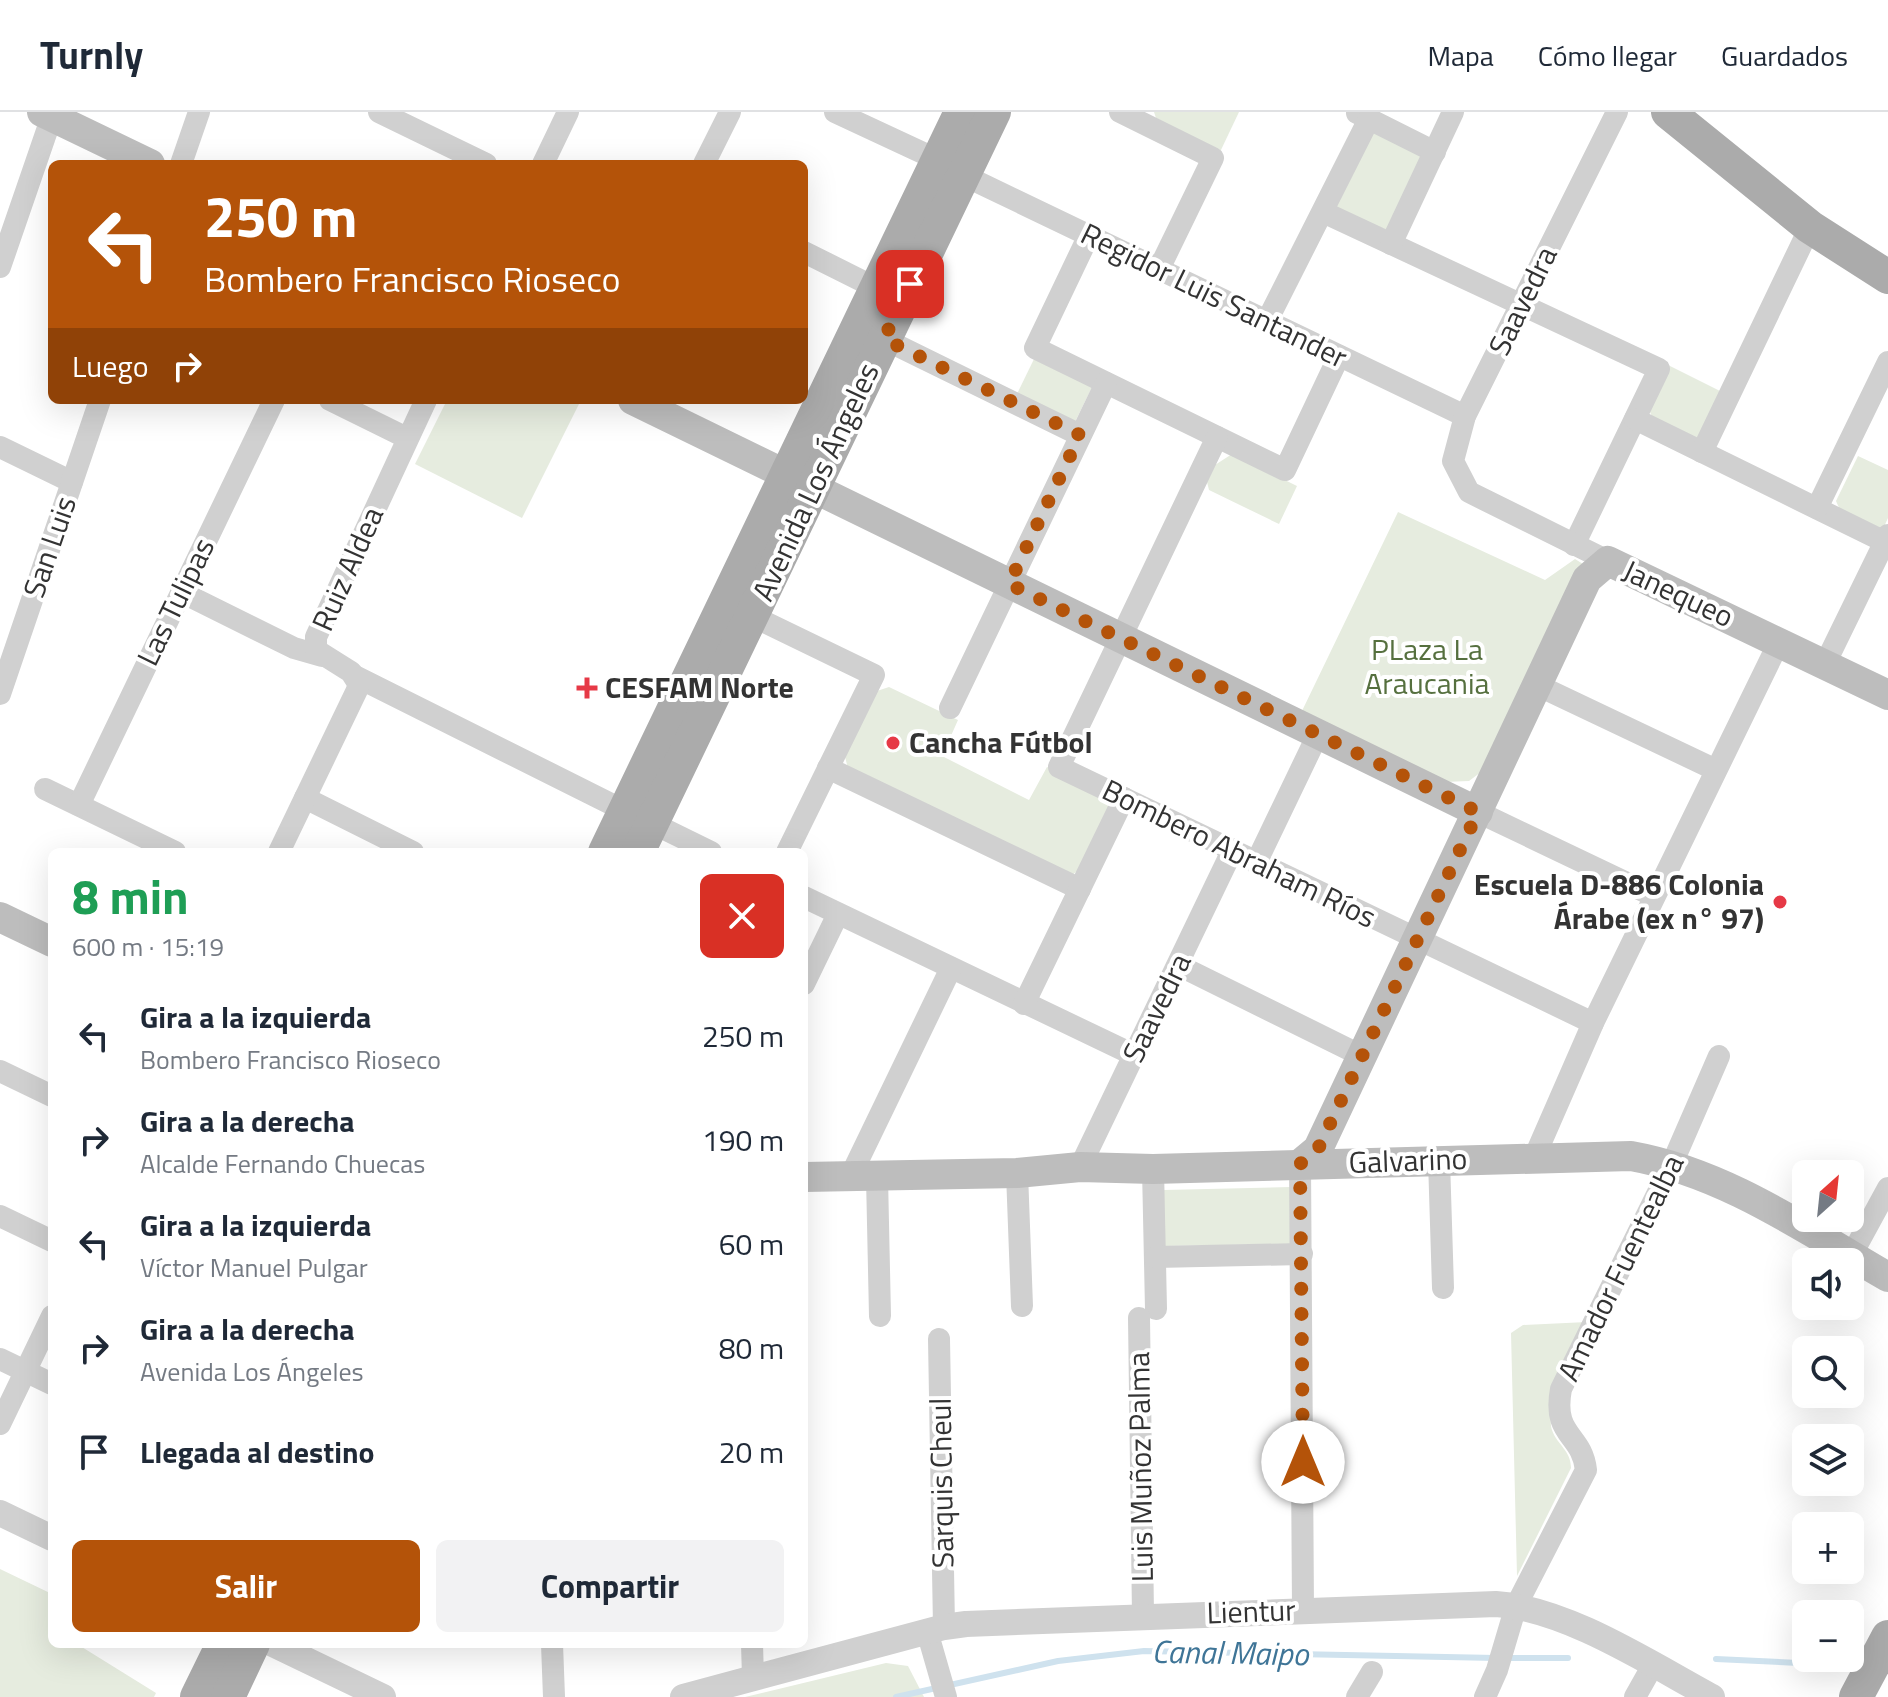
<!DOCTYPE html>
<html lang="es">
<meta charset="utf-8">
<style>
body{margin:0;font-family:"Titillium Web",sans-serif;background:#f2f2f3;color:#1f2937;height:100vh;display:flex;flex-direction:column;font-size:30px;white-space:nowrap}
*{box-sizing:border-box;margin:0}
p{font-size:26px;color:#747a83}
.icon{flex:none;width:44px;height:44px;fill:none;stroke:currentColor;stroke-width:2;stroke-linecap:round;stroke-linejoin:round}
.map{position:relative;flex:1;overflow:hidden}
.details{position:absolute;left:48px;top:736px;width:760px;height:800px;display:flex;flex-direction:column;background:#fff;border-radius:12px;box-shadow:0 8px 32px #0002}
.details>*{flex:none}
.banner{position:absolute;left:48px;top:48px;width:760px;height:244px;border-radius:12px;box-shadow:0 8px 32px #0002;background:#b45309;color:#fff;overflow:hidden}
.needle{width:52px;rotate:27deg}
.fabs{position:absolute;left:1792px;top:1048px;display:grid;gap:16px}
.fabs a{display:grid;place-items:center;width:72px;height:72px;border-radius:12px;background:#fff;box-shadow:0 8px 32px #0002;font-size:40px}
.pin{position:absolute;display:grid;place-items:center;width:68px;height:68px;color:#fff;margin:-34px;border-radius:16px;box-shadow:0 4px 12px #0006}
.me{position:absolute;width:88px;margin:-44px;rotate:0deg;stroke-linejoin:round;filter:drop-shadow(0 0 6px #0008)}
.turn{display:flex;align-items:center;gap:28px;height:168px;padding:0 24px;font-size:36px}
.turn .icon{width:104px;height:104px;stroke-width:2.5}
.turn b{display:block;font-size:56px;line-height:68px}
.then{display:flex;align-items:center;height:76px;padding:0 24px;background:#0003;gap:16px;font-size:30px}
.round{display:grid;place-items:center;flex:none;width:84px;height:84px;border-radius:12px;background:#f2f2f3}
.summary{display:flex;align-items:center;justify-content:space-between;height:136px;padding:0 24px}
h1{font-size:48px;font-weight:700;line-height:60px;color:#1e9e55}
.action{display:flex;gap:16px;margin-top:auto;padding:16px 24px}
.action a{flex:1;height:92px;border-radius:12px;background:#b45309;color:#fff;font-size:32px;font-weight:700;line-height:92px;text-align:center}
.action a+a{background:#f2f2f3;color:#1f2937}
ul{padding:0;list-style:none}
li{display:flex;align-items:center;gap:24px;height:104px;padding:0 24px}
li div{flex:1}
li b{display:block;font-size:30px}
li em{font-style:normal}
header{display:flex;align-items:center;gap:48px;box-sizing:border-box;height:112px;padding:0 40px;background:#fff;border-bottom:2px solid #e0e1e3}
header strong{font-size:38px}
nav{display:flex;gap:44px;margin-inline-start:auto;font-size:28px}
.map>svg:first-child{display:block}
</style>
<header>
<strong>Turnly</strong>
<nav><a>Mapa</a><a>Cómo llegar</a><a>Guardados</a></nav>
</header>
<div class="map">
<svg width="1888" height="1585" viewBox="0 0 1888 1585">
<rect width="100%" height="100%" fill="#fff"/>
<g fill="#e6ecdf">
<path d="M1154 0H1239L1220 40 1156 6Z"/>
<path d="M1376 18 1420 40 1423 55 1391 119 1338 102 1336 92 1369 21Z"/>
<path d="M1034 247 1092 275 1074 312 1016 284Z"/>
<path d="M1668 253 1720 279 1696 329 1653 308 1649 297Z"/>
<path d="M447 288H581L522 406 415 352Z"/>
<path d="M1232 342 1297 374 1279 412 1209 378 1207 370 1215 353Z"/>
<path d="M1858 344 1888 358V406L1882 419 1840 398 1836 389Z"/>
<path d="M1398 400 1545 468 1575 447 1583 452 1481 660 1469 669 1444 670 1301 601Z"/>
<path d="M889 575 958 608 942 644 1029 688 1047 655 1104 682 1109 696 1079 758 1068 766 849 660 845 645 877 579Z"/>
<path d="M1291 1075 1292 1132 1164 1134V1078Z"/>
<path d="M1587 1210C1578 1233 1544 1296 1552 1318 1557 1333 1571 1338 1571 1356L1517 1464 1511 1221 1523 1213Z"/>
<path d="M0 1457 52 1482V1532H77L156 1581 154 1585H0Z"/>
<path d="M886 1551 908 1554 924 1585H745Z"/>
</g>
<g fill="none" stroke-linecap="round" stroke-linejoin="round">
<g stroke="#cfe2ee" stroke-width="6">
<path d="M1507 1546H1568"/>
<path d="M1716 1547 1841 1553"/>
<path d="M896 1585 1058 1549 1144 1539 1496 1546"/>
</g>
<g stroke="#d0d0d0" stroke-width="22">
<path d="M379 0 486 52"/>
<path d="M835 0 938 48"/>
<path d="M1120 0 1213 46 1159 157"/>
<path d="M1357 1 1435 40"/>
<path d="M181 52 199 0"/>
<path d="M543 52 568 0"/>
<path d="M704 52 730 0"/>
<path d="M963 63 1465 304"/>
<path d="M1323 100 1659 257 1574 433"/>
<path d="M1089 123 1035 236 1285 358 1339 244"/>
<path d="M1391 132 1453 0"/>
<path d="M804 140 876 176"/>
<path d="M0 155 52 4"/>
<path d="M1267 209 1369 7"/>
<path d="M884 227 1080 323"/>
<path d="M330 288 407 326"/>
<path d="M1635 307 1885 430"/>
<path d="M1217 325 1059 655 1593 911"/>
<path d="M0 335 72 370"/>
<path d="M1702 340 1810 115"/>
<path d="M1817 396 1888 250"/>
<path d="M1608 449 1469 380 1453 349 1465 304 1617 0"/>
<path d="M181 480 294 536 322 544"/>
<path d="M752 504 874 563 787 740"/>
<path d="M1825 552 1888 423"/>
<path d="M355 564 625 699"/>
<path d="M1537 573 1716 658"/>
<path d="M0 582 100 288"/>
<path d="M950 596 1106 271"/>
<path d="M828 656 1080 777"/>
<path d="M45 677 175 740"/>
<path d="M305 686 413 740"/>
<path d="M79 693 274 288"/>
<path d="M1478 700 1654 784"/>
<path d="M652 711 711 740"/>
<path d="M279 740 357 578 358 571 351 560 316 538V525L426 288"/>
<path d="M1256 751 1318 622"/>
<path d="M804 785 1134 943"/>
<path d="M1178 853 1362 944"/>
<path d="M804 872 838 802"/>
<path d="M1024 892 1124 686"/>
<path d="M0 959 52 984"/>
<path d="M1534 1046 1593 911 1779 530"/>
<path d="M1439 1048 1443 1176"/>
<path d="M1300 1052 1303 1498"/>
<path d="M1080 1055 1233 737"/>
<path d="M1153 1057 1156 1197"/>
<path d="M1017 1061 1022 1194"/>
<path d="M851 1063 951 856"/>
<path d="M877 1065 880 1204"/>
<path d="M0 1104 52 1129"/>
<path d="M1851 1144 1888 1076"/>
<path d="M1155 1145 1302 1142"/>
<path d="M1139 1206 1143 1503"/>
<path d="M939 1227 944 1515"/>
<path d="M0 1247 52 1272"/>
<path d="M0 1312 52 1204"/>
<path d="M927 1519 946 1585"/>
<path d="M552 1532 554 1585"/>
<path d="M752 1532 753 1565"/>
<path d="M1357 1585 1372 1560"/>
<path d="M1485 1585 1497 1558 1516 1494 1586 1358C1582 1321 1552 1325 1561 1277L1672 1052 1719 944"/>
<path d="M1635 1585 1653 1553"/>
</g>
<g stroke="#d0d0d0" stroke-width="26">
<path d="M0 1401 52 1426"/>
<path d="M273 1532 383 1585"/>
<path d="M683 1585 944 1515 966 1512 1496 1492C1567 1497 1649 1551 1712 1585"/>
</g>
<g stroke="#bdbdbd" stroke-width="30">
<path d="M42 0 150 52"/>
<path d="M633 288 1478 700"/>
<path d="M0 805 52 830"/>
<path d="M1300 1052 1318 1037 1587 467 1608 449 1888 583"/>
<path d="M804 1065 1017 1061 1080 1055 1153 1057 1631 1044C1726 1061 1806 1118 1888 1165"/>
</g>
<g stroke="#ababab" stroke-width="34">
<path d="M1668 0 1810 115 1888 165"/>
<path d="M605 740 961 0"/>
<path d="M638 740 994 0"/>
<path d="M197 1585 223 1532"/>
<path d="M228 1585 253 1532"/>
<path d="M1856 1585 1888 1525"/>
</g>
</g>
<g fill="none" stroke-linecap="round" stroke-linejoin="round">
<path stroke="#b45309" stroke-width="14" stroke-dasharray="0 25.2" d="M910 172 884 227 1080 323 1009 472 1478 700 1318 1037 1300 1052 1303 1350"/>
</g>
<g fill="#e63946" stroke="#fff" stroke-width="3">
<path d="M583 564h8v8h8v8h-8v8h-8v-8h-8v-8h8z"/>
<circle cx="893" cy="631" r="8"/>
<circle cx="1780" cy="790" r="8"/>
</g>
<g text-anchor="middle" stroke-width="8" stroke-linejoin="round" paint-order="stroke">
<g font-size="30" fill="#333" stroke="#fff">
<text transform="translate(1214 184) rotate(26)" y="10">Regidor Luis Santander</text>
<text transform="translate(1523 189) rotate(-64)" y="10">Saavedra</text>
<text transform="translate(816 370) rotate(-65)" y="10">Avenida Los Ángeles</text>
<text transform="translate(50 435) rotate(-71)" y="10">San Luis</text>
<text transform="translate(348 457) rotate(-66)" y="10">Ruiz Aldea</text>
<text transform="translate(1678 482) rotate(25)" y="10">Janequeo</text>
<text transform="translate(176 490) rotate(-64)" y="10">Las Tulipas</text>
<text transform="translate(1239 742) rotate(26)" y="10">Bombero Abraham Ríos</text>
<text transform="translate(1157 896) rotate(-64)" y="10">Saavedra</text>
<text transform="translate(1408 1049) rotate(-2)" y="10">Galvarino</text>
<text transform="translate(1621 1156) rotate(-64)" y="10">Amador Fuentealba</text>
<text transform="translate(1141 1355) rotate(-91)" y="10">Luis Muñoz Palma</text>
<text transform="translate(942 1371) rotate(-91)" y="10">Sarquis Cheul</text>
<text transform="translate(1251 1500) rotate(-2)" y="10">Lientur</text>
</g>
<g font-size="30" fill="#56703f" stroke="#fff">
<text x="1427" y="548">PLaza La<tspan x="1427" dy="34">Araucania</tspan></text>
</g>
<g font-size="30" font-weight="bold" fill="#333" stroke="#fff" text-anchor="start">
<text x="605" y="586">CESFAM Norte</text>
<text x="909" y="641">Cancha Fútbol</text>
<text x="1764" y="783" text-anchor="end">Escuela D-886 Colonia<tspan x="1764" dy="34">Árabe (ex n° 97)</tspan></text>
</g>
<g font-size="32" font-style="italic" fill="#3f7597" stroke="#fff">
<text transform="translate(1230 1541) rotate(1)" y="11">Canal Maipo</text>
</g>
</g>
</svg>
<div class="fabs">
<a><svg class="needle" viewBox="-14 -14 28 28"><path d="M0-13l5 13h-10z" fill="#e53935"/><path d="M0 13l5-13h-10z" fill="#747a83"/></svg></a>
<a><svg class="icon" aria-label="sound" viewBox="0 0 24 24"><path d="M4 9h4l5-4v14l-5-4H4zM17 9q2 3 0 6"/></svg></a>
<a><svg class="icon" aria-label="search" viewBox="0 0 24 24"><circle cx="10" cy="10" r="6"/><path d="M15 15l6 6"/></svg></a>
<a><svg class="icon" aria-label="layers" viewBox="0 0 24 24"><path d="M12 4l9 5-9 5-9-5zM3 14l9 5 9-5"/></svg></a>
<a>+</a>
<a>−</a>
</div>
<div class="pin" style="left:910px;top:172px;background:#d93025"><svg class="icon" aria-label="arrive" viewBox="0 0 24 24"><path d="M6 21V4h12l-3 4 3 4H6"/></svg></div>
<svg class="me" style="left:1303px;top:1350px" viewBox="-20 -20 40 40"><circle r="19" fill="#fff"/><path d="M0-13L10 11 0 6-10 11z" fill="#b45309"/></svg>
<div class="banner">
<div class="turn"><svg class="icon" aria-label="left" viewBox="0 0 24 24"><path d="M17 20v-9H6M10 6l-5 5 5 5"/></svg><div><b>250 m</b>Bombero Francisco Rioseco</div></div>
<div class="then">Luego<svg class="icon" aria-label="right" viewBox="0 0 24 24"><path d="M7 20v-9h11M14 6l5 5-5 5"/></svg></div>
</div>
<section class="details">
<div class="summary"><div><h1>8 min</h1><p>600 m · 15:19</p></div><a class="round" style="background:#d93025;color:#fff"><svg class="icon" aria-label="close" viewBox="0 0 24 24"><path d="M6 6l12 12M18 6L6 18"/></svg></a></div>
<ul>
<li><svg class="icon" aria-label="left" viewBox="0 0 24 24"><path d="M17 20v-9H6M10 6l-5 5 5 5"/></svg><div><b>Gira a la izquierda</b><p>Bombero Francisco Rioseco</p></div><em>250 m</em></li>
<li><svg class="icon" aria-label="right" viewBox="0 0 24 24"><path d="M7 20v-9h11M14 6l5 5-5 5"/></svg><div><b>Gira a la derecha</b><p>Alcalde Fernando Chuecas</p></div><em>190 m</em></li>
<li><svg class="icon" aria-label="left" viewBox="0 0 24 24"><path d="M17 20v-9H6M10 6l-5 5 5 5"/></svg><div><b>Gira a la izquierda</b><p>Víctor Manuel Pulgar</p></div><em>60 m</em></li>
<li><svg class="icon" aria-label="right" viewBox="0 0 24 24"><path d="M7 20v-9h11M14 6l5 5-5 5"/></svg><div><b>Gira a la derecha</b><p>Avenida Los Ángeles</p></div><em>80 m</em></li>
<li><svg class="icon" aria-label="arrive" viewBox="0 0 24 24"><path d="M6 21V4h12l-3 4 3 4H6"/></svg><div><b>Llegada al destino</b></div><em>20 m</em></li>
</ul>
<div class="action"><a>Salir</a><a>Compartir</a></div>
</section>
</div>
